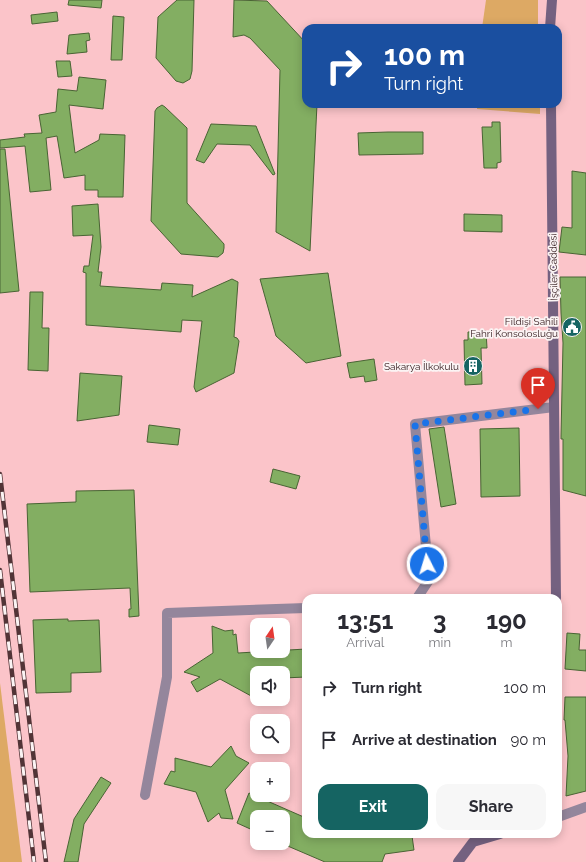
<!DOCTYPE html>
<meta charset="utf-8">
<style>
body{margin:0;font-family:Raleway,sans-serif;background:#f7f7f7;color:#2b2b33;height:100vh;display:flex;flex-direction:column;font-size:15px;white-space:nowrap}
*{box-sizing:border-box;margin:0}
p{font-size:13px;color:#7c7c81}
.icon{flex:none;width:22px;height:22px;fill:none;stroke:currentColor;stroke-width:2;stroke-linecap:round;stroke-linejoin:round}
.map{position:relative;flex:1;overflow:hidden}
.side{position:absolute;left:302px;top:594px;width:260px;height:244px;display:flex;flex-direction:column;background:#fff;border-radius:12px;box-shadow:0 2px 10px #0003}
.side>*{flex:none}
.guide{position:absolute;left:302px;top:24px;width:260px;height:84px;border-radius:12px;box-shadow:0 2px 10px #0003;background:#1a4fa0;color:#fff;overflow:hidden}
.needle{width:26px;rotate:13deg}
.tools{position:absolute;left:250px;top:618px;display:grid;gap:8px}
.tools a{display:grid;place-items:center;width:40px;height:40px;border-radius:8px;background:#fff;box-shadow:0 2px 10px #0003;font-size:20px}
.pin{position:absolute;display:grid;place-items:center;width:34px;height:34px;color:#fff;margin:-41px -17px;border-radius:50% 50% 50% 0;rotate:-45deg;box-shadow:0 0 4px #0007}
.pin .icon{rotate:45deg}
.me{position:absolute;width:44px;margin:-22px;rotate:355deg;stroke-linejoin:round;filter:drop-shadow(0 0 3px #0008)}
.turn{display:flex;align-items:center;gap:14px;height:84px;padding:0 16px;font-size:18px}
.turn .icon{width:52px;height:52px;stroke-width:2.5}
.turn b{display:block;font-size:28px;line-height:34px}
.eta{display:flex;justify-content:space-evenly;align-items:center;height:68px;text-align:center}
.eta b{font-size:24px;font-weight:700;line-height:28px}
.primary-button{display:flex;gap:8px;margin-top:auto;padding:8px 16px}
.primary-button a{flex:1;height:46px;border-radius:12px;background:#156462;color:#fff;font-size:16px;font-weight:700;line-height:46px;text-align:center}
.primary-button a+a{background:#f7f7f7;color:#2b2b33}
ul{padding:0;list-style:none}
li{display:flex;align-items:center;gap:12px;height:52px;padding:0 16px}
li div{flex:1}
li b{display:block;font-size:15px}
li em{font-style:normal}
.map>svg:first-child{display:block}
</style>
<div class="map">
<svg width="586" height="862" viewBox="0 0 586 862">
<rect width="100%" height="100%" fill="#fbc4c9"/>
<g fill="#dda964">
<path d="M486 0H538V28H482Z"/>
<path d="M477 104H540V114L477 109Z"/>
<path d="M0 683 22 862H0Z"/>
</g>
<g fill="#83ae62" stroke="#496434">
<path d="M69 0H102L101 8 68 5Z"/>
<path d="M177 0H194L192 71 190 79 183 83 176 81 156 58 158 17Z"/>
<path d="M234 0 267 1 306 43V104H317L310 251 276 232 280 70 250 38 244 35 233 37Z"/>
<path d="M57 12 58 21 32 24 31 15Z"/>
<path d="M113 16 124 17 122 60H111Z"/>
<path d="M89 33 90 40 86 41 87 52 67 54 69 35Z"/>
<path d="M56 61H70L72 76 58 77Z"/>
<path d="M79 77 106 80 103 109 69 105 75 153 99 140 100 134 125 135 123 197H98V190H85V175L64 178 57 136 46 138 51 190 30 192 25 146 0 148V140L25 137 24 134 42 133 39 115 56 112 58 89 77 91Z"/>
<path d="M162 105 165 107 187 128V203L224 244V248L223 253 218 257 181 254 151 221 155 111 157 108Z"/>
<path d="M492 122H500L501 162 497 163V168H484L482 127H492Z"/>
<path d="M211 124 256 126 275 174 273 175 250 145 217 144 204 163 196 160Z"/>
<path d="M388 132H423V154L359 155 358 133Z"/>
<path d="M0 149H5L19 291 0 293Z"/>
<path d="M572 171 586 173V255L559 252 562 227 572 228Z"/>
<path d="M98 204 101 247 98 272H102L100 286 161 290 162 283 193 285 192 297 232 279 238 282 234 337 237 338 239 341 234 373 196 392 194 387 202 321 182 320 181 332 86 325V273L83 272 84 266H89L93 235 73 236 72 206Z"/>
<path d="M464 214 502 215V232L464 231Z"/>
<path d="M328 273 341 356 306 363 276 336 260 279Z"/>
<path d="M560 277H586V496L563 490V439H561V436L563 343 561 313Z"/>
<path d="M30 292H43L42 328H49L48 371 28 370Z"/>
<path d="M486 331 487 348H481L482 384 465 385 464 340H468V332Z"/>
<path d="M374 359 377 380 365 382 364 376 350 378 347 363Z"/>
<path d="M80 373 122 376 119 415 77 421Z"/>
<path d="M149 425 180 429 178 445 147 442Z"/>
<path d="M444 427 456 504 441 507 429 429Z"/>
<path d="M519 428 520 496 481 497 480 429Z"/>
<path d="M273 469 300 476 296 489 270 482Z"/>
<path d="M134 490 139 616 129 617V609H131L130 588 30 592 27 504 76 502V491Z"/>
<path d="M68 619V621L99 620 101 672 71 673V692L36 693 33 620Z"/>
<path d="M212 626 225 631 233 630V635L236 634 238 653 306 649V677L283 678V673H257L253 697 220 679 197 692 191 682 200 677 184 672 213 653Z"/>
<path d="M567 633 580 634 579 650H586V671L565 669Z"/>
<path d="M565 697H586V791L566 796 568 756 565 720H564Z"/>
<path d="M231 746 236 756 249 763 225 790 233 819 221 818 219 813 208 822 196 792 164 784 171 771 175 772V758L211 767Z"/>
<path d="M101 777 111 783 84 824 78 862H64L74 819Z"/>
<path d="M249 793 306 818V834H404V835L412 836 414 850 385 854 382 862H325L283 844V817H257V832L237 823Z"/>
</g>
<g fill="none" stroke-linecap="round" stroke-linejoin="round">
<g stroke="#94869c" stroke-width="10">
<path d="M417 598 429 580 415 424 554 407"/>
<path d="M145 795 167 677V613L306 608"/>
<path d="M558 817 586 807"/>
</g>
<g stroke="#746180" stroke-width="10">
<path d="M550 28 552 0"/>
<path d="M551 104 556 598"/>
<path d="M458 862 473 842 500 834"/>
</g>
<defs>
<g id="rail">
<path d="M0 474 46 862"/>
<path d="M0 570 34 862"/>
</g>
</defs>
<use href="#rail" stroke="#523437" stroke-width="4.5"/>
<use href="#rail" stroke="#fbf4f4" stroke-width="3" stroke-dasharray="9" stroke-linecap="butt"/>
</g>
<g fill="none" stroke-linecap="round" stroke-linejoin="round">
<path stroke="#1a73e8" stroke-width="7" stroke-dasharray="0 12.6" d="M427 564 415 424 538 409"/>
</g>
<defs>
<symbol id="civic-disc" viewBox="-11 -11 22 22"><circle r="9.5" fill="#156462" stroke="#fbf4f4"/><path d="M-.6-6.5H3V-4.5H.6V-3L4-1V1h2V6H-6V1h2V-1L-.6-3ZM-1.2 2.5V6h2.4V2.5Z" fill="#fff"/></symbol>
<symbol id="building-disc" viewBox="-11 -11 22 22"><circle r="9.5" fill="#156462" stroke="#fbf4f4"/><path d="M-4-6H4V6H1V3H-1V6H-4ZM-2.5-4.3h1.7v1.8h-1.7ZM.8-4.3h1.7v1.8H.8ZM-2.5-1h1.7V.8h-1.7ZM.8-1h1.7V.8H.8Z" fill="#fff"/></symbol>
</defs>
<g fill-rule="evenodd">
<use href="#civic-disc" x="561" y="316" width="22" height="22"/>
<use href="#building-disc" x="462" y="355" width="22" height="22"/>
</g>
<g text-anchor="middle" stroke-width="3.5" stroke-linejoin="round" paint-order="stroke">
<g font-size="10" fill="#331a1d" stroke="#fbf4f4">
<text transform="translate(553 267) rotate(-91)" y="4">İşçiler Caddesi</text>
</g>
<g font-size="10" fill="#331a1d" stroke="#fbf4f4" text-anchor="end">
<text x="558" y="325">Fildişi Sahili<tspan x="558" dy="12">Fahri Konsolosluğu</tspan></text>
<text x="459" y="370">Sakarya İlkokulu</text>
</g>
</g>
</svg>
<div class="tools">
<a><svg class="needle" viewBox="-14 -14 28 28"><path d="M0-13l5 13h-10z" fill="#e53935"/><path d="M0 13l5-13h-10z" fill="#7c7c81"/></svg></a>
<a><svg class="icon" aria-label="sound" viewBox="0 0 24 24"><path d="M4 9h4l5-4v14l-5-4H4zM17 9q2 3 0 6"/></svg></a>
<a><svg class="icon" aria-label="search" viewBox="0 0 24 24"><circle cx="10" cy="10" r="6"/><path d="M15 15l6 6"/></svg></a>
<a>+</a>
<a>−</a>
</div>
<div class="pin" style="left:538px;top:409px;background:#d93025"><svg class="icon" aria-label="arrive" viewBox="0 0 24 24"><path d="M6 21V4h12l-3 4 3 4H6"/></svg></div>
<svg class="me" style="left:427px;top:564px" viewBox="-20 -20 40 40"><circle r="17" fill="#1a73e8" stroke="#fff" stroke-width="3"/><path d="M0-11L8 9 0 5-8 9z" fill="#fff"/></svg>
<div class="guide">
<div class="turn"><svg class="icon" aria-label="right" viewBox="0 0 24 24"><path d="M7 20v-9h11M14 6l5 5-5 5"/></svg><div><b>100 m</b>Turn right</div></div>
</div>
<section class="side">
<div class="eta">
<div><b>13:51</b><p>Arrival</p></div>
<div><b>3</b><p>min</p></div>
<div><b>190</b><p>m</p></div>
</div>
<ul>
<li><svg class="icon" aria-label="right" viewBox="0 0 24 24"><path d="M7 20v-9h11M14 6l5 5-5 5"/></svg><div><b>Turn right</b></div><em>100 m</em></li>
<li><svg class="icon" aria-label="arrive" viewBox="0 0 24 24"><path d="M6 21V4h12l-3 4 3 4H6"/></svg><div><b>Arrive at destination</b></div><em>90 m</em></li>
</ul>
<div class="primary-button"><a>Exit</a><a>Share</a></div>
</section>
</div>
